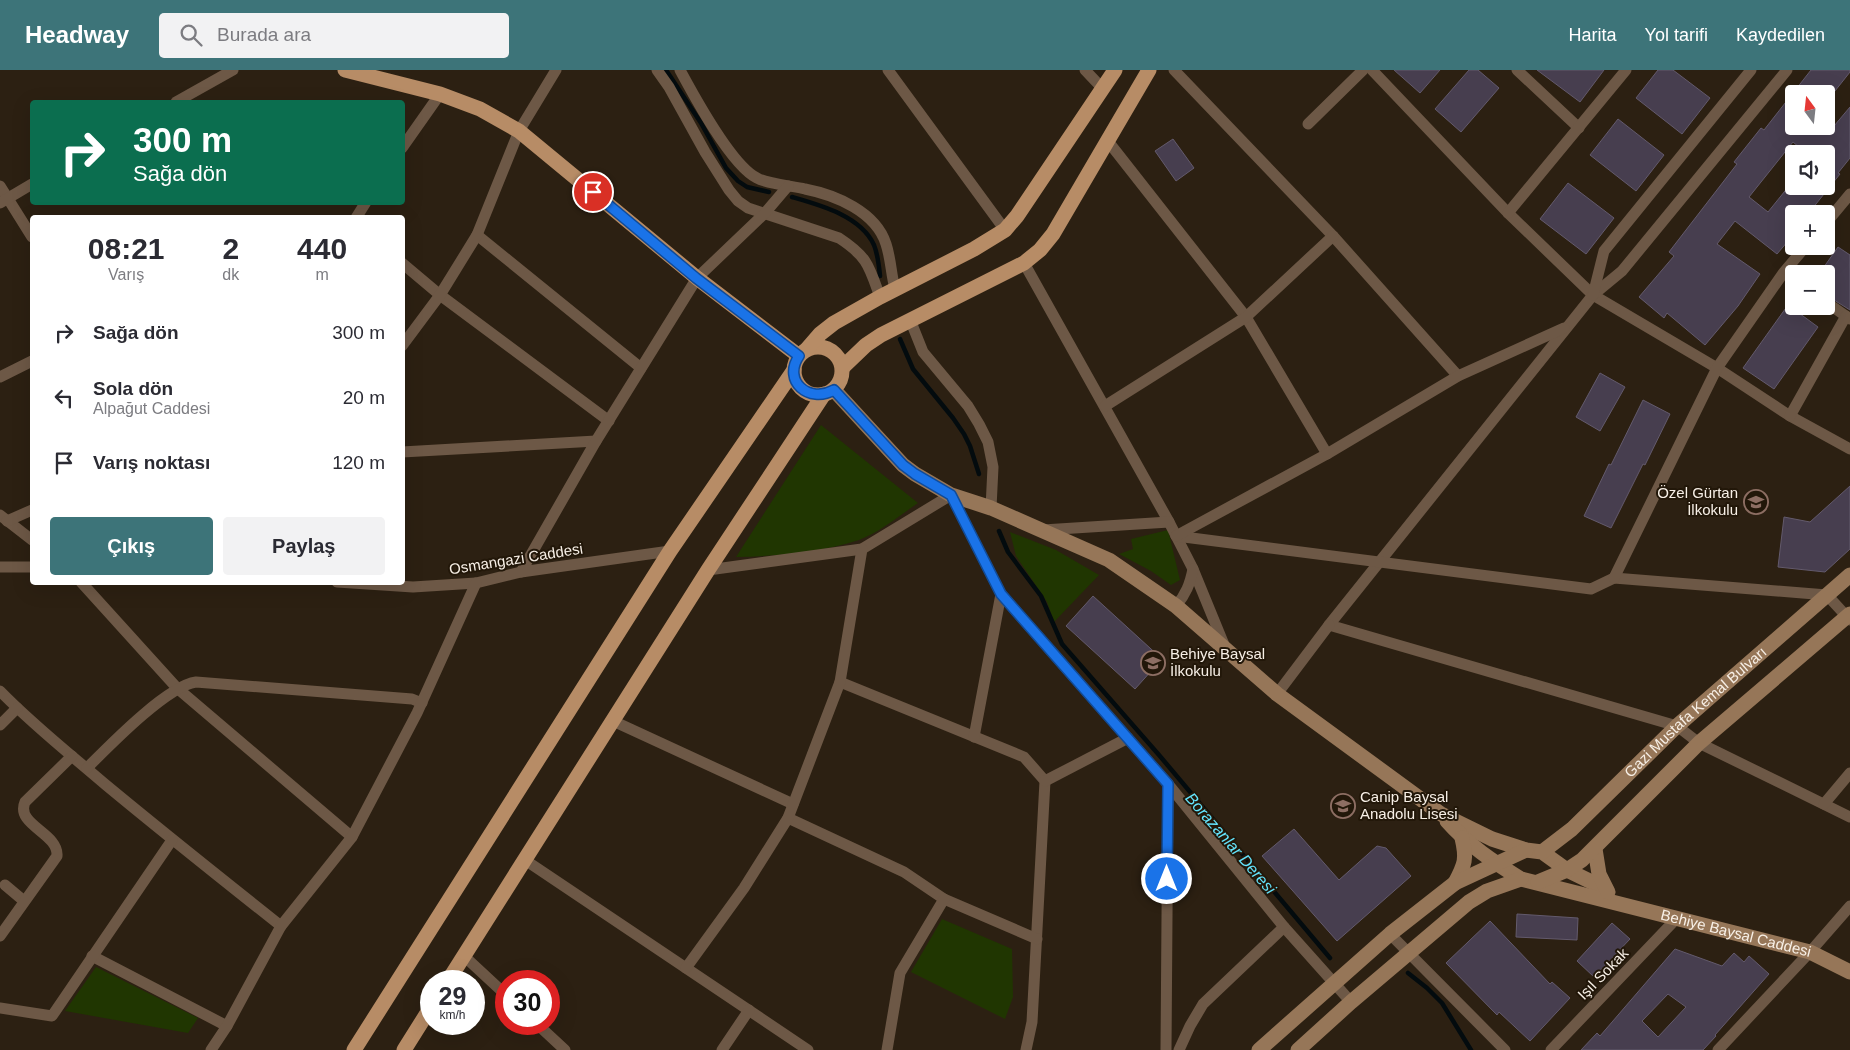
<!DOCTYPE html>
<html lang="tr">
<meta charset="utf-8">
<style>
body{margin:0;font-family:Helvetica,sans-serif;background:#f2f2f3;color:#2b2b33;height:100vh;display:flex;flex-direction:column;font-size:19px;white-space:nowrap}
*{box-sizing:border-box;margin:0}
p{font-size:16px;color:#7c7c81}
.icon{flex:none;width:28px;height:28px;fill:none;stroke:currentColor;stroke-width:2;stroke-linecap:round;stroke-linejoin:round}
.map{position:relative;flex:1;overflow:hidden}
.sheet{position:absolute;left:30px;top:145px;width:375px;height:370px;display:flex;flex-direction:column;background:#fff;border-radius:5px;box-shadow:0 5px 20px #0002}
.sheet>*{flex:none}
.guide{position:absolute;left:30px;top:30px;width:375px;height:105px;border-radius:5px;box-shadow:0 5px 20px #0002;background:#0b6e4f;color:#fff;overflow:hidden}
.needle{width:32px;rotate:345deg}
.fabs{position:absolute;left:1785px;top:15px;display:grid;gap:10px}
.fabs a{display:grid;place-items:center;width:50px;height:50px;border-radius:5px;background:#fff;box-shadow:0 5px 20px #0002;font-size:25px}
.speed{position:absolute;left:420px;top:900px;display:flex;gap:10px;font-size:25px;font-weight:700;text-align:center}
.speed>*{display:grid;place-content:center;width:65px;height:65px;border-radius:50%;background:#fff;box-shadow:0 5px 20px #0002;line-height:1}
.speed small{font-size:12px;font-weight:400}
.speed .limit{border:8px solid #d22;background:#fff;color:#111}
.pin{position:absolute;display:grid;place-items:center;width:42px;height:42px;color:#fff;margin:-21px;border:2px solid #fff;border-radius:50%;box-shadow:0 1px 5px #0007}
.me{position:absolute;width:55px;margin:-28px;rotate:0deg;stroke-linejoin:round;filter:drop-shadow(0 0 4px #0008)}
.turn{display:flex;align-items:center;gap:18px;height:105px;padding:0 20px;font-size:22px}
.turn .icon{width:65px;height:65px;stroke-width:2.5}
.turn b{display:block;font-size:35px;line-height:42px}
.eta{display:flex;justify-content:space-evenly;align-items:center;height:85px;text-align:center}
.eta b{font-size:30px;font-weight:600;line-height:35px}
.cta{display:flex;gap:10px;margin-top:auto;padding:10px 20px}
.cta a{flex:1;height:58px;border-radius:5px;background:#3d7479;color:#fff;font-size:20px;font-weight:600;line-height:58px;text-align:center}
.cta a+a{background:#f2f2f3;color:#2b2b33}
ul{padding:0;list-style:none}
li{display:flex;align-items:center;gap:15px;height:65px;padding:0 20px}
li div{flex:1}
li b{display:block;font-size:19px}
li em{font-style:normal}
header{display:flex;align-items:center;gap:30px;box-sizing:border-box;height:70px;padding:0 25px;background:#3d7479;color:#fff}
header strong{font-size:24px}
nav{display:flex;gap:28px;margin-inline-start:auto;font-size:18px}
.search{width:350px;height:45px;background:#f2f2f3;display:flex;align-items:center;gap:12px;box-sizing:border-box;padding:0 18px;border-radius:5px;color:#7c7c81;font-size:19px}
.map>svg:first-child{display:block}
</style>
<header>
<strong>Headway</strong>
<div class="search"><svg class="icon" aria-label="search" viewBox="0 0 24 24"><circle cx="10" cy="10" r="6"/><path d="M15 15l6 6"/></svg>Burada ara</div>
<nav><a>Harita</a><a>Yol tarifi</a><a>Kaydedilen</a></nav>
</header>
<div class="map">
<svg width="1850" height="980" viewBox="0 0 1850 980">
<rect width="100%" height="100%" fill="#2c2012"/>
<g fill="#203601">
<path d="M821 355 918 433C899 446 880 462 859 470 819 483 777 486 736 487Z"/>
<path d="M1168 460 1180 510 1171 515 1151 501 1119 484 1133 479 1131 469Z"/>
<path d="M1010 462 1056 480 1099 505 1054 552 1047 532 1016 486Z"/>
<path d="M942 849 1012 879 1013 927 1005 949 911 902Z"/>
<path d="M96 897 198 948 188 963 65 941Z"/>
</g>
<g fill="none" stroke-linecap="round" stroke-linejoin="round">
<g stroke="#030b0e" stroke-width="4.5">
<path d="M666 0 701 53 726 98 738 111 747 117 769 122"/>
<path d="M792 127C820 135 861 146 874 175 878 185 879 196 880 206"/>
<path d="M900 269 913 299 953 348 964 364 970 376 979 404"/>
<path d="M999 461 1008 482 1041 526 1062 574 1159 685 1330 888"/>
<path d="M1408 903 1427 918 1442 933 1471 980"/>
</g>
</g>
<g fill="#473e4f" stroke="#635a6c" fill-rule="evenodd">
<path d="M1394 0H1440L1420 23Z"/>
<path d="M1469 0H1478L1499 18 1461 62 1435 39Z"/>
<path d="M1537 0H1604L1580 32Z"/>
<path d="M1658 0H1673L1710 28 1682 64 1636 28Z"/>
<path d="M1811 0H1850V2L1831 26 1827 24H1794V56H1834L1850 37V88L1838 103 1840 104 1808 144H1794V164L1777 184 1735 151 1717 174 1760 204 1738 236 1705 275 1667 243 1664 248 1639 227 1674 186 1669 182 1737 94 1734 92 1761 58 1764 60ZM1793 72 1807 84H1826V116H1789L1768 142 1749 127Z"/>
<path d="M1618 49 1664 85 1636 121 1590 85Z"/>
<path d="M1173 69 1194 98 1176 111 1155 81Z"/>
<path d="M1568 113 1614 148 1586 184 1540 149Z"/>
<path d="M1838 177 1850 185V240L1826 225V204H1819Z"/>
<path d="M1788 235 1818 257 1774 319 1743 298Z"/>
<path d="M1600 303 1625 317 1600 361 1576 347Z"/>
<path d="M1643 330 1670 344 1645 395 1643 394 1611 458 1584 446 1609 394 1611 395Z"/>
<path d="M1850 416V479L1825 502 1778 497 1784 447 1810 452Z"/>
<path d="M1093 526 1162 589 1135 619 1066 556Z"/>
<path d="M1294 759 1339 810 1377 776 1386 778 1411 806 1337 871 1262 786Z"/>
<path d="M1517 844 1578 848 1577 870 1516 867Z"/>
<path d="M1490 851 1550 914 1552 912 1570 928 1530 971 1499 942 1497 945 1446 893Z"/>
<path d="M1612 853 1630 869 1594 907 1577 891Z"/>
<path d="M1675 879 1722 896 1734 883 1744 892 1749 886 1769 904 1715 965 1716 966 1703 980H1581L1597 963 1600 966ZM1668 924 1686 937 1658 967 1642 951Z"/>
</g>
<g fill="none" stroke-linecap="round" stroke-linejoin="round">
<g stroke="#6d5846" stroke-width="11">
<path d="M657 0 669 17 705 82 729 120 738 131 748 138 839 168C868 187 869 196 880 227"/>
<path d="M680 0C694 26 731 95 757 108 767 114 793 116 805 119 836 125 876 142 886 174 891 189 891 204 895 219"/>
<path d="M888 0 1005 160"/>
<path d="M1085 0 1103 19"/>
<path d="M1174 0 1333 166 1458 306"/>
<path d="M1372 0 1508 143 1593 225 1717 298 1790 346 1850 379"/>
<path d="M1517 0 1579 58"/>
<path d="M1787 0 1622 201 1593 225 1329 555 1677 656 1699 673 1850 747"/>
<path d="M176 32 233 0"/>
<path d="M1308 54 1363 0"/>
<path d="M1107 70 1246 247 1327 384"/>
<path d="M402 78 440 24"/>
<path d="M0 116 32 167"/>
<path d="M0 133 32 114"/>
<path d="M1508 143 1626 0"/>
<path d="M356 148 366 132"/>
<path d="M1826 153 1850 124"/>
<path d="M477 165 641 298"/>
<path d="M402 193 440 225 609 351"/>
<path d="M1024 193 1169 452 1193 499 1225 577"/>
<path d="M1593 225 1604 181 1751 0"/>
<path d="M1826 232 1850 249"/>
<path d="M911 252 923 282 968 336 979 354 988 372 993 397 991 438"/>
<path d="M402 276 440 225 477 165 519 61 556 0"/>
<path d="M0 307 32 291"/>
<path d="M1105 336 1246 247 1333 166"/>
<path d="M1790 346 1846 246"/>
<path d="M402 382 596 371"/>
<path d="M0 445 32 470"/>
<path d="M7 451 32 440"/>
<path d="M1043 460 1169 452"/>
<path d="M1176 466 1591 519 1614 508 1827 525 1850 550"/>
<path d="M1176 466 1327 384 1458 306 1564 258"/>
<path d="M0 497H32"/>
<path d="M708 500 862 479 951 425 1001 524 1168 714 1284 857 1351 932"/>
<path d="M521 502 596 371 697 208 765 143 788 116"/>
<path d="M1614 508 1717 298 1784 202 1806 176"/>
<path d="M81 512 177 618 352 767"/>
<path d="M337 512 413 517 476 513 521 502 670 481"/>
<path d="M1176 536C1186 524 1190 514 1193 499"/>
<path d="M840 612 1024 687 1045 711 1032 952 1026 980"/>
<path d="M0 621C33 655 70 684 106 715 164 763 223 810 281 856"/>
<path d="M1277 624 1329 555"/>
<path d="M613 651 793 734"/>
<path d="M0 655 17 638"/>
<path d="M974 667 1001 524"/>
<path d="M87 698C109 676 167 616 196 612L412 629 422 633"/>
<path d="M1045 711 1128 668"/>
<path d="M1824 734 1850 703"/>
<path d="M788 748 904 802 944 829 1037 869"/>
<path d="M525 790 808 980"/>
<path d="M5 815 24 831"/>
<path d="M1390 864 1505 980"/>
<path d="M0 866 57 786C59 763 15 755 25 732L72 686"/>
<path d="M92 886 227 956"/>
<path d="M464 886 506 925"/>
<path d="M686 898 744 818 788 748 840 612 862 479"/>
<path d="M0 938 52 946 172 770"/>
<path d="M537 954 565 980"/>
<path d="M211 980 227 956 281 856 352 767 417 643 476 513"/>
<path d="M722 980 749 940"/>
<path d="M887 980 900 903 944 829"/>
<path d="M1166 980 1168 714"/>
<path d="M1179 980 1190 956 1203 934 1284 857"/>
<path d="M1551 980 1677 848"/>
<path d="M1718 980 1810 882 1850 836"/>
</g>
<g stroke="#967658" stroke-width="15">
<path d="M834 320 903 395 915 404 951 425 991 438 1109 490 1176 536 1277 624 1441 744 1492 769 1526 780 1542 782 1567 800 1606 819"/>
<path id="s1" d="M1447 751C1468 775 1494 792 1521 809L1810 882 1850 902"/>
<path d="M1595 779 1599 804 1608 822"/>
<path id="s2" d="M1542 782 1572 759 1677 656 1850 505"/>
<path d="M1538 812 1567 800 1582 790 1699 673 1850 544"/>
<path d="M1455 813C1465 794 1467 789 1462 768"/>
<path d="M1259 980 1390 864 1455 813 1526 780"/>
<path d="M1298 980 1351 932 1469 832 1487 821 1521 809"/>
</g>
<g stroke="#b78c66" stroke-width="15">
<path d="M345 0 440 24 480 39 519 61 697 208 799 286"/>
<circle cx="818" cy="301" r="24"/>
<path d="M807 279 820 264 834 253 880 227 974 179 1005 160 1017 146 1115 0"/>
<path d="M843 297 866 275 881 265 1024 193 1040 180 1053 164 1149 0"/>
<path d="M448 911 708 500 824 324"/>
<path d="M354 980 670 481 794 300"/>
<path d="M404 980 431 937"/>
</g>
</g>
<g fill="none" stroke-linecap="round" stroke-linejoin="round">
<defs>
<path id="route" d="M593 122 696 208 799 286C782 311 809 334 834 320L903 395 915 404 951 425 1001 524 1168 714 1167 809"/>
</defs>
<use href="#route" stroke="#114b97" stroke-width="12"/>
<use href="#route" stroke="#1a73e8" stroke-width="9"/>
</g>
<defs>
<symbol id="school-ring" viewBox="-11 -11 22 22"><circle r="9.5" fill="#221709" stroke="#8d6e63" stroke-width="1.5"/><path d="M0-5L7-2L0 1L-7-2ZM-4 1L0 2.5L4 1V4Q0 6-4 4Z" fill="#8d6e63"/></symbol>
</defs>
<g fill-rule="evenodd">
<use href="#school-ring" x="1742" y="418" width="28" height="28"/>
<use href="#school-ring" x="1139" y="579" width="28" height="28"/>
<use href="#school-ring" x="1329" y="722" width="28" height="28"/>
</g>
<g text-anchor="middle" stroke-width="4" stroke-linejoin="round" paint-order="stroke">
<g font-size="15" fill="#f7efe6" stroke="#221709" text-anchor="start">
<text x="1738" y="428" text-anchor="end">Özel Gürtan<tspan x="1738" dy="17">İlkokulu</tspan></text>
<text x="1170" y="589">Behiye Baysal<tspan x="1170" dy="17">İlkokulu</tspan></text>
<text x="1360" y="732">Canip Baysal<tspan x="1360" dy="17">Anadolu Lisesi</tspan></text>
</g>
<g font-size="15" fill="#f7efe6" stroke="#221709">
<text transform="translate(516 489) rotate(-9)" y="5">Osmangazi Caddesi</text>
<text dy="5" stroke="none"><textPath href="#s2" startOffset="208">Gazi Mustafa Kemal Bulvarı</textPath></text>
<text dy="5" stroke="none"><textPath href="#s1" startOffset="316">Behiye Baysal Caddesi</textPath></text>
<text transform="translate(1603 904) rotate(-46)" y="5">Işıl Sokak</text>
</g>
<g font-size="16" font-style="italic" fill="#64e4fd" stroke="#221709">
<text transform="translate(1231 773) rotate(49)" y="6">Borazanlar Deresi</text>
</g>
</g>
</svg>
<div class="fabs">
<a><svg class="needle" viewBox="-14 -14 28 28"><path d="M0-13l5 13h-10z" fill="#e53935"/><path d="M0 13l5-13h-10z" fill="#7c7c81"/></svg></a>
<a><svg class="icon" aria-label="sound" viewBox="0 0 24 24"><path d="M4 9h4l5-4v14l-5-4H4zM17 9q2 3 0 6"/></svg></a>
<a>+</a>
<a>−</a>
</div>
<div class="speed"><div>29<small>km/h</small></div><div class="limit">30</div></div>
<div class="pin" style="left:593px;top:122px;background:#d93025"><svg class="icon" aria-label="arrive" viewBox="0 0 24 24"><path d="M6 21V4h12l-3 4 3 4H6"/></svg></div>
<svg class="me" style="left:1167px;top:809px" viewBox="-20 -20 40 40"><circle r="17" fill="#1a73e8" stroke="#fff" stroke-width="3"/><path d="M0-11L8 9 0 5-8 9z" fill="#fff"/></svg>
<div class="guide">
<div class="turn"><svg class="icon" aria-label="right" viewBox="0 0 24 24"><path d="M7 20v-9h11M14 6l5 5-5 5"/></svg><div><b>300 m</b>Sağa dön</div></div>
</div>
<section class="sheet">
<div class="eta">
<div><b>08:21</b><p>Varış</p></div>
<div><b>2</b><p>dk</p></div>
<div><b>440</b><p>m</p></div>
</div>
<ul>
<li><svg class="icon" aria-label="right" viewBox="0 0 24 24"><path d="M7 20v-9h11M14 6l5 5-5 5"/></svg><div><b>Sağa dön</b></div><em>300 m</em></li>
<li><svg class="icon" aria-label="left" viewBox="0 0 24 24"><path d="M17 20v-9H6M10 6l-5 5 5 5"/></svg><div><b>Sola dön</b><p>Alpağut Caddesi</p></div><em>20 m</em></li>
<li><svg class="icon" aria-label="arrive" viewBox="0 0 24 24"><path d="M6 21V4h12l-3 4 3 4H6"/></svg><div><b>Varış noktası</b></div><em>120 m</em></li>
</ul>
<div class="cta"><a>Çıkış</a><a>Paylaş</a></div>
</section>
</div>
